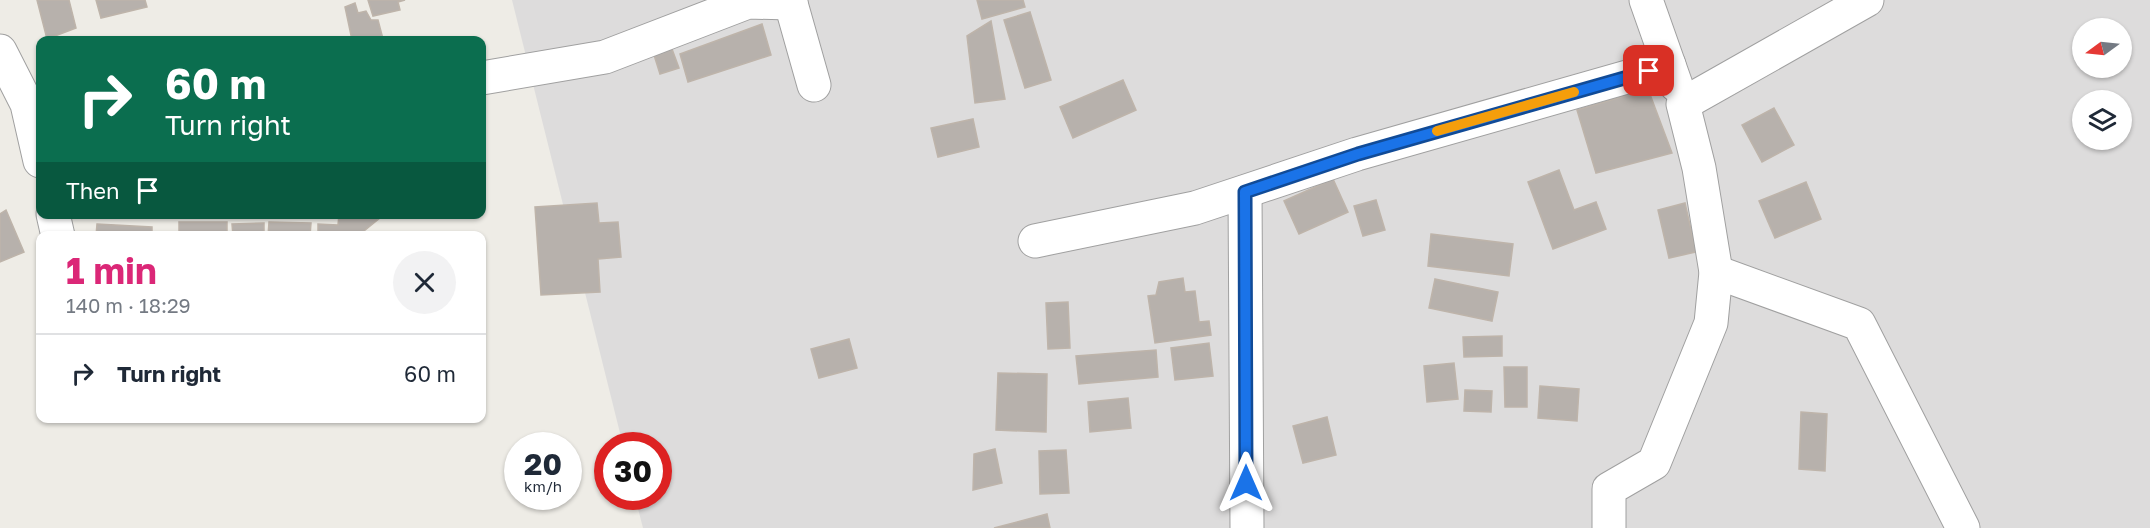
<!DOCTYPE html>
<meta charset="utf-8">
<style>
body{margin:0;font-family:"Golos Text",sans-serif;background:#f2f2f3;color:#1f2937;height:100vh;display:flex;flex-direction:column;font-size:22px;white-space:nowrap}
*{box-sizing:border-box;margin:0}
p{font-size:20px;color:#747a83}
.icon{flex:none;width:33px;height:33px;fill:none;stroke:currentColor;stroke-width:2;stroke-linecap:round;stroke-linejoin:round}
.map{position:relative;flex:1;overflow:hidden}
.sheet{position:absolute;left:36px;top:231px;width:450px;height:192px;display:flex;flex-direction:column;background:#fff;border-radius:12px;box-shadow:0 2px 4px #0004}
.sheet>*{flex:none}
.guide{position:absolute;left:36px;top:36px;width:450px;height:183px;border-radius:12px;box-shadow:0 2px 4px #0004;background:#0b6e4f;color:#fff;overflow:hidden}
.needle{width:39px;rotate:255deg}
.tools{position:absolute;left:2072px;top:18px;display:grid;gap:12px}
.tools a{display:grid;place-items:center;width:60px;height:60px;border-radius:50%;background:#fff;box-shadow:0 2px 4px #0004;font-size:30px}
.speed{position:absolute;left:504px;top:432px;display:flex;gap:12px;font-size:30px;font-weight:700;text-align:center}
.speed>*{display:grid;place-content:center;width:78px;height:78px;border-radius:50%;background:#fff;box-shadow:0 2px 4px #0004;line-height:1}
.speed small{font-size:15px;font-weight:400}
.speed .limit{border:9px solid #d22;background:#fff;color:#111}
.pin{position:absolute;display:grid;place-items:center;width:51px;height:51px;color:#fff;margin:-26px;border-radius:12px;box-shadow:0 3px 9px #0006}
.me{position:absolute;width:66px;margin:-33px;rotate:0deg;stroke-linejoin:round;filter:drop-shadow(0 0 4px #0008)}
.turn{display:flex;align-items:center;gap:21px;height:126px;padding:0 30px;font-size:27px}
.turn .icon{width:78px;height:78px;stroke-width:2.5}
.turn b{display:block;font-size:42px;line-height:51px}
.then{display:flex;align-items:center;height:57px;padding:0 30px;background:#0003;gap:12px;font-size:22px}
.round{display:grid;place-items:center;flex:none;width:63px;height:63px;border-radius:32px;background:#f2f2f3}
.head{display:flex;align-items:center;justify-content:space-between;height:102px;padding:0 30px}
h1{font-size:36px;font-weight:700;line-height:45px;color:#db2777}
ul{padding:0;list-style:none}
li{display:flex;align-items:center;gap:18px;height:78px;padding:0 30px;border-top:2px solid #e0e1e3}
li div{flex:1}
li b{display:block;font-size:22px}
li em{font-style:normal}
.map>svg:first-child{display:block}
</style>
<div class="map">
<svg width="2150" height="528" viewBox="0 0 2150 528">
<rect width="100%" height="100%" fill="#eeece6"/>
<path fill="#dddcdc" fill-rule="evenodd" d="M512 0H2150V528H643L635 497 658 496V446L623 445ZM2082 28H2121V68H2082ZM2082 100H2121V140H2082Z"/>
<g fill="#b7b1ac" stroke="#beb4aa" stroke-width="1.5">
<path d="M37 0H69L76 28 47 39Z"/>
<path d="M96 0H145L147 7 101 18Z"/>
<path d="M368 0H405L398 2 400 10 373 16Z"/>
<path d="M977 0H1023L1025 7 982 19Z"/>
<path d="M355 3 358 13 366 11 371 20H378L383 39 391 38 392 40H352L345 7Z"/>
<path d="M1030 12 1051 80 1025 88 1004 20Z"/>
<path d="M991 21 1005 99 975 103 967 36Z"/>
<path d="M762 24 771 55 688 82 680 54Z"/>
<path d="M672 49 679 68 660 74 654 55Z"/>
<path d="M1123 80 1136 110 1073 138 1060 107Z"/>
<path d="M1648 89 1672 153 1596 173 1577 110Z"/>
<path d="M1774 108 1794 145 1762 162 1742 125Z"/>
<path d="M973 119 979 147 938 157 931 128Z"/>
<path d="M1559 170 1574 210 1596 202 1606 229 1553 249 1528 182Z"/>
<path d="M1333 179 1348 212 1299 234 1284 201Z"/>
<path d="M1806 182 1821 219 1775 238 1759 201Z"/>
<path d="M1376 200 1385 230 1363 236 1354 206Z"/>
<path d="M597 203 599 223 618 222 621 257 598 259 600 292 541 295 535 207Z"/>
<path d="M1685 203 1696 252 1669 258 1658 210Z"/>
<path d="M6 210 24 252 0 262V214Z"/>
<path d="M339 214H380V218L364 231V236H318V224L338 225Z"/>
<rect x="179" y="222" width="48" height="14"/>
<path d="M269 222 311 223 310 236H268Z"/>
<path d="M264 223V236H233L232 224Z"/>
<path d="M97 224 152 227V236H96Z"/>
<path d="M1431 234 1513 244 1509 276 1428 266Z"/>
<path d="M1183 278 1185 292 1195 291 1199 322 1209 321 1211 335 1155 343 1148 296 1156 295 1159 282Z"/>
<path d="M1435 279 1498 292 1492 321 1429 308Z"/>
<path d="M1068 302 1070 348 1048 349 1046 303Z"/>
<path d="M1502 336V356L1464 357 1463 337Z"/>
<path d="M849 339 857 368 819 378 811 349Z"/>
<path d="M1209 343 1213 376 1175 380 1171 348Z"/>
<path d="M1156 350 1158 377 1079 384 1076 356Z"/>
<path d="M1454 363 1458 399 1427 402 1424 366Z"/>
<path d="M1504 367H1527V407H1505Z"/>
<path d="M998 373 1047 374 1046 432 996 430Z"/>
<path d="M1540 386 1579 389 1577 421 1538 418Z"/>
<path d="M1465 390 1492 391 1491 412 1464 411Z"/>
<path d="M1128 398 1131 428 1090 432 1088 402Z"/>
<path d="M1801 412 1827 414 1825 471 1799 469Z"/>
<path d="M1327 417 1336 455 1303 463 1293 426Z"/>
<path d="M995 449 1002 483 973 490 974 454Z"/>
<path d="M1066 450 1069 493 1040 494 1039 451Z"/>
<path d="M1047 514 1050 528H994Z"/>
</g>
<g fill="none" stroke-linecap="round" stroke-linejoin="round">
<defs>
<g id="minor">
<path d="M790 0 814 85"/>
<path d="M1646 0 1676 85"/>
<path d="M0 51 27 104 40 161"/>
<path d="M482 78 605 57 748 2 791 3"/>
<path d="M1245 192 1247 528"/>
<path d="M53 214 58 236"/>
<path d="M1035 241 1195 208 1357 154 1669 65"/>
<path d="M1716 272 1859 324 1963 528"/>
<path d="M1609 528V489L1654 463 1711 323 1716 272 1699 168 1683 104 1867 0"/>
</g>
</defs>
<use href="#minor" stroke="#a0a0a0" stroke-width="35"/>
<use href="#minor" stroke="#fff" stroke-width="33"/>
</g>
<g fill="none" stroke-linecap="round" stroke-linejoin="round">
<defs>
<path id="route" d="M1246 483 1245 192 1358 154 1649 71"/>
</defs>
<use href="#route" stroke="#114b97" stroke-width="15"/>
<use href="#route" stroke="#1a73e8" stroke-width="10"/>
<path stroke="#f59e0b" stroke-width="10" d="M1437 131 1574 92"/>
</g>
</svg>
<div class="tools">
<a><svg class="needle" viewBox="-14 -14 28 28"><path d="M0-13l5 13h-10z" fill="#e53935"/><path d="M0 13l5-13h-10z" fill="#747a83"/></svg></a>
<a><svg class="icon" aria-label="layers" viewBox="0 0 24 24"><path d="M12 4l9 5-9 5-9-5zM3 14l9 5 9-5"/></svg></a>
</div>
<div class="speed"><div>20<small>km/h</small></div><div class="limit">30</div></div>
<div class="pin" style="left:1649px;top:71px;background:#d93025"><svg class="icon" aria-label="arrive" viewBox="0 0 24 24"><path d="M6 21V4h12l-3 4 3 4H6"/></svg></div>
<svg class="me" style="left:1246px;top:483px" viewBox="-20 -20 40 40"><path d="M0-17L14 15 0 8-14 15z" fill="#1a73e8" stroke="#fff" stroke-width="4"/></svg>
<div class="guide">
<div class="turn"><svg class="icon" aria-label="right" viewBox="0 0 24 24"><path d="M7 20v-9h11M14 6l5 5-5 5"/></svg><div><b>60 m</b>Turn right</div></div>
<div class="then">Then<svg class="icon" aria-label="arrive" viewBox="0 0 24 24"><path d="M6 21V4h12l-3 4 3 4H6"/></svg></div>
</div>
<section class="sheet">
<div class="head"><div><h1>1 min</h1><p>140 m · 18:29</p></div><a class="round"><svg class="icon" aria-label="close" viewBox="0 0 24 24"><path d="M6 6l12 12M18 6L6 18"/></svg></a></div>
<ul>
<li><svg class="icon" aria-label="right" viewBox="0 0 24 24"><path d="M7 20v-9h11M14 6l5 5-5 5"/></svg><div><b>Turn right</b></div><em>60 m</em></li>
</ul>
</section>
</div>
